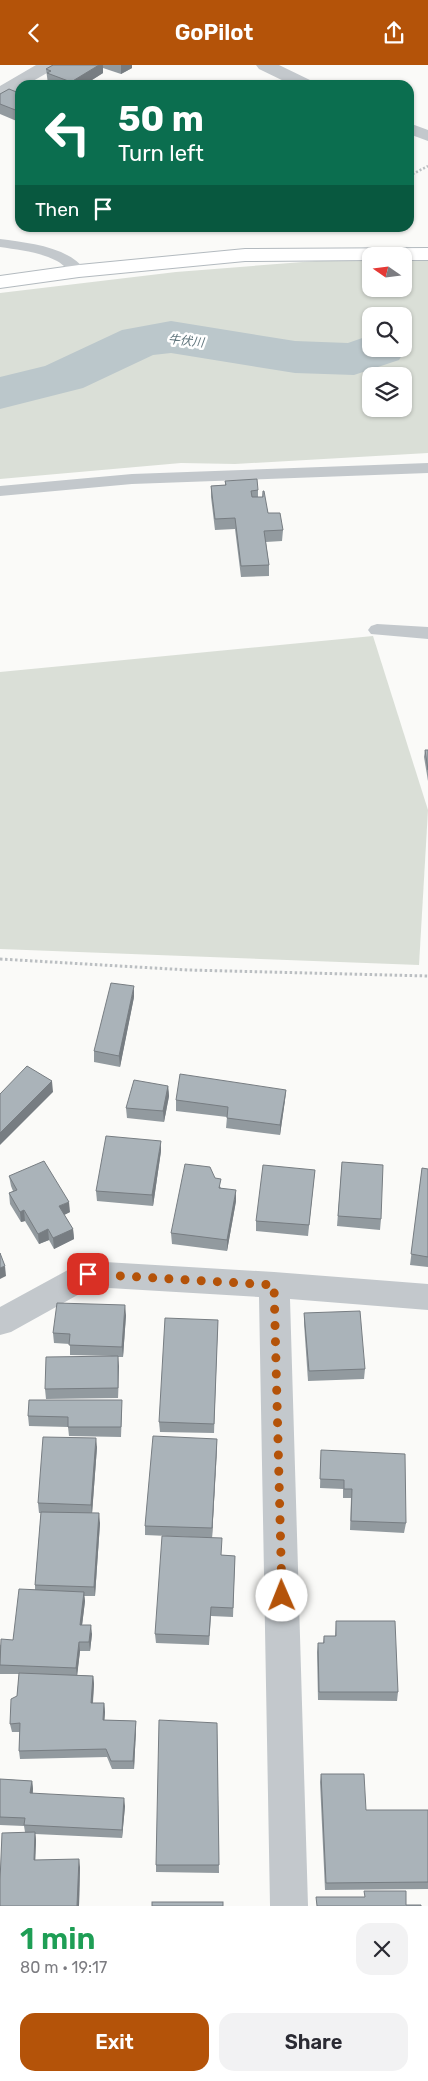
<!DOCTYPE html>
<meta charset="utf-8">
<style>
body{margin:0;font-family:Rubik,"Noto Sans JP",sans-serif;background:#f2f2f3;color:#2b2b33;height:100vh;display:flex;flex-direction:column;font-size:19px;white-space:nowrap}
*{box-sizing:border-box;margin:0}
p{font-size:16px;color:#7c7c81}
.icon{flex:none;width:28px;height:28px;fill:none;stroke:currentColor;stroke-width:2;stroke-linecap:round;stroke-linejoin:round}
.map{position:relative;height:1841px;overflow:hidden}
.details{display:flex;flex-direction:column;background:#fff;flex:1}
.details>*{flex:none}
.hud{position:absolute;left:15px;top:15px;width:399px;height:152px;border-radius:15px;box-shadow:0 1px 4px #0004;background:#0b6e4f;color:#fff;overflow:hidden}
.needle{width:32px;rotate:284deg}
.tools{position:absolute;left:362px;top:182px;display:grid;gap:10px}
.tools a{display:grid;place-items:center;width:50px;height:50px;border-radius:10px;background:#fff;box-shadow:0 1px 4px #0004;font-size:25px}
.pin{position:absolute;display:grid;place-items:center;width:42px;height:42px;color:#fff;margin:-21px;border-radius:10px;box-shadow:0 2px 8px #0006}
.me{position:absolute;width:55px;margin:-28px;rotate:359deg;stroke-linejoin:round;filter:drop-shadow(0 0 4px #0008)}
.turn{display:flex;align-items:center;gap:18px;height:105px;padding:0 20px;font-size:22px}
.turn .icon{width:65px;height:65px;stroke-width:2.5}
.turn b{display:block;font-size:35px;line-height:42px}
.then{display:flex;align-items:center;height:48px;padding:0 20px;background:#0003;gap:10px;font-size:19px}
.round{display:grid;place-items:center;flex:none;width:52px;height:52px;border-radius:15px;background:#f2f2f3}
.head{display:flex;align-items:center;justify-content:space-between;height:85px;padding:0 20px}
h1{font-size:30px;font-weight:600;line-height:38px;color:#1e9e55}
.cta{display:flex;gap:10px;margin-top:auto;padding:10px 20px}
.cta a{flex:1;height:58px;border-radius:15px;background:#b45309;color:#fff;font-size:20px;font-weight:600;line-height:58px;text-align:center}
.cta a+a{background:#f2f2f3;color:#2b2b33}
header{display:flex;justify-content:space-between;align-items:center;height:65px;padding:0 20px;background:#b45309;color:#fff;font-size:22px;font-weight:600}
.map>svg:first-child{display:block}
</style>
<header><svg class="icon" aria-label="back" viewBox="0 0 24 24"><path d="M15 5l-7 7 7 7"/></svg>GoPilot<svg class="icon" aria-label="share" viewBox="0 0 24 24"><path d="M12 15V3M7 8l5-5 5 5M5 13v7h14v-7"/></svg></header>
<div class="map">
<svg width="428" height="1841" viewBox="0 0 428 1841">
<rect width="100%" height="100%" fill="#fafaf8"/>
<g fill="#dadfd7" fill-rule="evenodd">
<path d="M316 196H371V224H404V196H428V388L235 399 181 398 0 414V228L176 207ZM371 251H404V284H371ZM371 311H404V344H371Z"/>
<path d="M373 571 428 745 419 900 0 884V607Z"/>
</g>
<g fill="none" stroke-linecap="round" stroke-linejoin="round">
<path fill="#bbc7cb" fill-rule="evenodd" d="M171 256 295 276 348 278 371 270V284H404V280L406 284 399 295 354 310 295 308 171 288 153 290 83 323 0 344V312L45 301 122 265Z"/>
<defs>
<path id="secondary" d="M428 183V195H404V191H371V195L245 196 79 212 0 223V211L79 200 245 184Z"/>
</defs>
<use href="#secondary" stroke="#b3babf" stroke-width="2"/>
<path stroke="#bbbfc2" stroke-width="2.5" stroke-dasharray="2 2" stroke-linecap="butt" d="M409 111 428 101"/>
<path stroke="#bbbfc2" stroke-width="3" stroke-dasharray="2.5 2.5" stroke-linecap="butt" d="M0 894 188 905 428 911"/>
<g fill="#c3c8cc" fill-rule="evenodd">
<path d="M0 174C28 178 68 181 86 206L84 209C73 212 66 201 57 196 40 187 19 185 0 182Z"/>
<path d="M428 398V408L132 419 0 431V421L132 409Z"/>
<path d="M377 559 428 562V574L371 569 368 565 371 561Z"/>
</g>
<g fill="#c3c8cc" fill-rule="evenodd">
<path d="M36 0H57L54 4 26 20H20V24L0 33V21Z"/>
<path d="M256 0H279L312 16 315 20H292L259 4Z"/>
<path d="M409 58 428 65V76L409 69Z"/>
<path d="M88 1196 274 1207 428 1219V1245L290 1234 308 1841H270L259 1232 92 1222 11 1267 0 1270V1242L77 1200Z"/>
</g>
<use href="#secondary" fill="#fff" fill-rule="evenodd"/>
</g>
<g fill="#929a9f">
<path d="M53 0H132V3L121 9 103 3V8L84 20H52L48 19 46 4Z"/>
<path d="M20 27V56L19 57 0 49V29L19 28Z"/>
<path d="M225 416 258 425V432H262L263 426 268 448 283 465 282 476 266 477 269 500V511L241 512 235 464 215 465 211 432V421L225 420Z"/>
<path d="M425 685H428V716L424 692Z"/>
<path d="M134 932 120 1002 94 997V986Z"/>
<path d="M168 1021 169 1031 164 1057 127 1053 126 1043Z"/>
<path d="M286 1025 285 1035 280 1070 226 1063 227 1052 176 1046V1035Z"/>
<path d="M161 1086 153 1141 97 1136 96 1126Z"/>
<path d="M342 1097 381 1154 380 1165 337 1161Z"/>
<path d="M422 1103 428 1104V1202L410 1200Z"/>
<path d="M315 1105 308 1171 256 1166V1156Z"/>
<path d="M9 1111 70 1147 64 1150 73 1164 74 1174 54 1184 49 1175 39 1179 25 1156 21 1157 10 1139 9 1128 13 1126 11 1121Z"/>
<path d="M215 1113 221 1123 236 1136 227 1186 172 1179 171 1168Z"/>
<path d="M304 1248 365 1304 364 1314 308 1316 304 1258Z"/>
<path d="M126 1250 123 1292H118V1333L46 1334 45 1324 112 1291 70 1290V1279L54 1278 53 1268Z"/>
<path d="M218 1255 214 1368 160 1367 159 1357Z"/>
<path d="M122 1345 121 1372 69 1371 68 1362 29 1361 28 1351Z"/>
<path d="M217 1374 212 1473 145 1470V1461Z"/>
<path d="M97 1382 92 1448 100 1458 95 1531H84L85 1536 82 1560 92 1569 90 1586H80L77 1610 93 1611 94 1619 93 1638H104L105 1647 104 1655 136 1656V1665L134 1704H112L107 1692 20 1694 19 1686 20 1667H12L10 1659 17 1631 19 1609H0V1580L13 1575 35 1525V1520L41 1448H39L38 1438Z"/>
<path d="M321 1385 406 1458 404 1468 350 1465 351 1433H343V1424L320 1423Z"/>
<path d="M222 1490 235 1491 233 1552 211 1551 209 1580 156 1578 155 1569Z"/>
<path d="M336 1556 398 1627 397 1636 318 1635 317 1587 318 1578H323L324 1571H335Z"/>
<path d="M217 1658 219 1808 156 1807V1800Z"/>
<path d="M321 1709 366 1745H428V1824L325 1825 320 1717Z"/>
<path d="M0 1714 32 1716 33 1724V1729L125 1741 122 1773 35 1769 36 1775 35 1795 80 1802 79 1841H0L25 1767 24 1761 0 1760Z"/>
</g>
<g fill="#777d82">
<path d="M99 0H103V8L84 20H71V17Z"/>
<path d="M121 0H132V3L121 9Z"/>
<path d="M20 45V56L19 57 18 46Z"/>
<path d="M134 921V932L120 1002 119 991Z"/>
<path d="M52 1016 53 1027 0 1080V1068Z"/>
<path d="M168 1021 169 1031 164 1057 163 1046Z"/>
<path d="M286 1025 285 1035 280 1070V1060Z"/>
<path d="M161 1076V1086L153 1141 152 1130Z"/>
<path d="M236 1125V1136L227 1186V1175Z"/>
<path d="M69 1137 70 1147 60 1152 59 1141Z"/>
<path d="M24 1145 25 1156 21 1157 20 1147Z"/>
<path d="M48 1164 49 1175 39 1179 38 1169Z"/>
<path d="M73 1164 74 1174 54 1184 53 1173Z"/>
<path d="M5 1201 6 1211 0 1214V1203Z"/>
<path d="M125 1240 126 1250 123 1292 122 1282Z"/>
<path d="M118 1291 119 1301 118 1333Z"/>
<path d="M96 1373 97 1382 92 1449 91 1440Z"/>
<path d="M217 1374V1384L212 1473V1463Z"/>
<path d="M99 1448 100 1458 95 1531 94 1522Z"/>
<path d="M84 1527 85 1536 81 1569 80 1560Z"/>
<path d="M91 1560 92 1569 90 1586 89 1577Z"/>
<path d="M79 1577 80 1586 77 1612 76 1603Z"/>
<path d="M93 1611 94 1619 92 1647 91 1638Z"/>
<path d="M104 1638 105 1647 104 1664 103 1655Z"/>
<path d="M136 1656V1665L134 1704 133 1696Z"/>
<path d="M32 1716 33 1724 31 1737 30 1728Z"/>
<path d="M124 1733 125 1741 122 1773V1765Z"/>
<path d="M35 1767 36 1775 35 1803 34 1795Z"/>
<path d="M79 1794 80 1802 79 1841H77Z"/>
</g>
<g fill="#aab3b9" stroke="#777d82">
<path d="M53 0H99L71 17 47 8 51 6 46 4Z"/>
<path d="M9 24 19 28 20 27V45L18 46 0 39V29Z"/>
<path d="M257 414 258 425 251 426 252 432H263V426H264L268 448H280L283 465 264 466 269 500 241 501 235 453 215 454 211 421 226 420 225 416Z"/>
<path d="M425 685H428V705Z"/>
<path d="M111 918 134 921 119 991 94 986Z"/>
<path d="M27 1001 52 1016 0 1068V1029Z"/>
<path d="M180 1009 286 1025 280 1060 227 1053 228 1042 176 1035Z"/>
<path d="M134 1015 168 1021 163 1046 126 1043Z"/>
<path d="M106 1071 161 1076 152 1130 96 1126Z"/>
<path d="M44 1096 69 1137 59 1141 73 1164 53 1173 48 1164 38 1169 24 1145 20 1147 9 1128 17 1125 9 1111Z"/>
<path d="M342 1097 383 1100 381 1154 338 1151Z"/>
<path d="M185 1099 210 1102 215 1113 221 1114 219 1123 236 1125 227 1175 171 1168Z"/>
<path d="M263 1100 315 1105 309 1160 256 1156Z"/>
<path d="M422 1103 428 1104V1192L411 1189Z"/>
<path d="M0 1188 5 1201 0 1203Z"/>
<path d="M57 1238 125 1240 122 1282 69 1280 70 1269 53 1268Z"/>
<path d="M360 1246 365 1304 309 1306 304 1248Z"/>
<path d="M165 1253 218 1255 214 1359 159 1357Z"/>
<path d="M118 1291V1323L45 1324 46 1292Z"/>
<path d="M29 1335H122L121 1362H68V1352L28 1351Z"/>
<path d="M153 1371 217 1374 212 1463 145 1461Z"/>
<path d="M43 1372 96 1373 91 1440 38 1438Z"/>
<path d="M321 1385 405 1389 406 1458 351 1456 352 1424H344V1415L320 1414Z"/>
<path d="M41 1447 99 1448 94 1522 35 1520Z"/>
<path d="M162 1471 222 1473 221 1490 235 1491 233 1543 211 1542 209 1571 155 1569Z"/>
<path d="M19 1524 84 1527 80 1560H91L89 1577H79L76 1603 0 1600 1 1574 13 1575Z"/>
<path d="M336 1556H395L398 1627H319L318 1578H324V1571H336Z"/>
<path d="M19 1608 93 1611 91 1638H104L103 1655 136 1656 133 1696H111L106 1684 19 1686 20 1658 10 1659 11 1634 17 1631Z"/>
<path d="M159 1655 217 1658 219 1800H156Z"/>
<path d="M321 1709H364L366 1745H428V1817L326 1818Z"/>
<path d="M0 1714 32 1716 30 1728 124 1733 122 1765 24 1760 25 1753 0 1752Z"/>
<path d="M35 1767 34 1795 79 1794 77 1841H0V1816L2 1768Z"/>
<path d="M364 1826H406V1840H421V1841H317L316 1832H365Z"/>
<rect x="152" y="1837" width="71" height="4"/>
</g>
<g fill="none" stroke-linecap="round" stroke-linejoin="round">
<path stroke="#b45309" stroke-width="9" stroke-dasharray="0 16.2" d="M88 1209 274 1220 282 1531"/>
</g>
<g text-anchor="middle" stroke-width="5" stroke-linejoin="round" paint-order="stroke">
<g font-size="12" font-style="italic" fill="#60757c" stroke="#fff">
<text transform="translate(186 276) rotate(6)" y="4">牛伏川</text>
</g>
</g>
</svg>
<div class="tools">
<a><svg class="needle" viewBox="-14 -14 28 28"><path d="M0-13l5 13h-10z" fill="#e53935"/><path d="M0 13l5-13h-10z" fill="#7c7c81"/></svg></a>
<a><svg class="icon" aria-label="search" viewBox="0 0 24 24"><circle cx="10" cy="10" r="6"/><path d="M15 15l6 6"/></svg></a>
<a><svg class="icon" aria-label="layers" viewBox="0 0 24 24"><path d="M12 4l9 5-9 5-9-5zM3 14l9 5 9-5"/></svg></a>
</div>
<div class="pin" style="left:88px;top:1209px;background:#d93025"><svg class="icon" aria-label="arrive" viewBox="0 0 24 24"><path d="M6 21V4h12l-3 4 3 4H6"/></svg></div>
<svg class="me" style="left:282px;top:1531px" viewBox="-20 -20 40 40"><circle r="19" fill="#fff"/><path d="M0-13L10 11 0 6-10 11z" fill="#b45309"/></svg>
<div class="hud">
<div class="turn"><svg class="icon" aria-label="left" viewBox="0 0 24 24"><path d="M17 20v-9H6M10 6l-5 5 5 5"/></svg><div><b>50 m</b>Turn left</div></div>
<div class="then">Then<svg class="icon" aria-label="arrive" viewBox="0 0 24 24"><path d="M6 21V4h12l-3 4 3 4H6"/></svg></div>
</div>
</div>
<section class="details">
<div class="head"><div><h1>1 min</h1><p>80 m · 19:17</p></div><a class="round"><svg class="icon" aria-label="close" viewBox="0 0 24 24"><path d="M6 6l12 12M18 6L6 18"/></svg></a></div>
<div class="cta"><a>Exit</a><a>Share</a></div>
</section>
